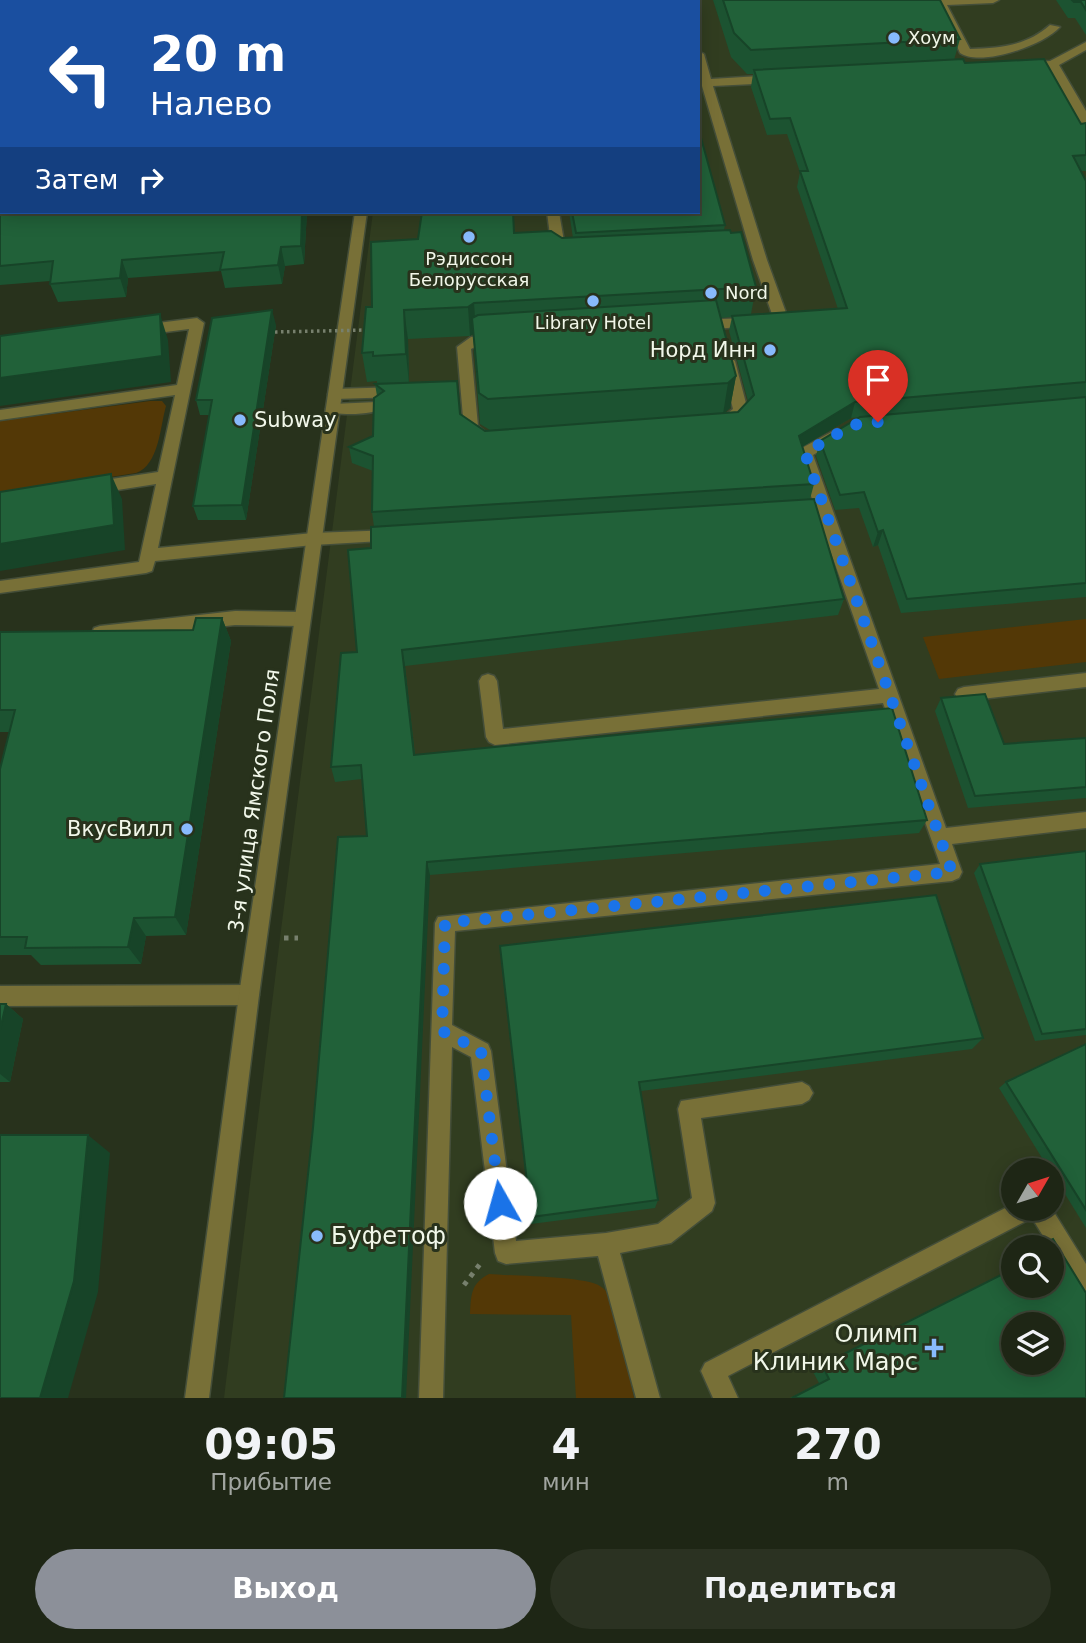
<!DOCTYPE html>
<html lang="ru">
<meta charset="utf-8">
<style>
body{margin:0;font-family:"DejaVu Sans",sans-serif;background:#2b3222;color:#f1f3f6;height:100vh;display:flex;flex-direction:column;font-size:26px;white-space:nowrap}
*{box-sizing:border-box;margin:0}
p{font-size:23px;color:#a1a5a0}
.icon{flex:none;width:38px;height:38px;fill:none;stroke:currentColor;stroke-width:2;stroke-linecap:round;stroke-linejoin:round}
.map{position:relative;height:1398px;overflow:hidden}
.sheet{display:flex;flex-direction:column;background:#1e2615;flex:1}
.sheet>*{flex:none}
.guide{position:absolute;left:0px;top:0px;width:700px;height:214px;box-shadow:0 4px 18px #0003,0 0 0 2px #3c4334;background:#1a4fa0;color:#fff;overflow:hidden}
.needle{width:46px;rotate:51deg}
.fabs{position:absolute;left:1001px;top:1158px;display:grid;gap:14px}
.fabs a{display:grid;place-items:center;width:63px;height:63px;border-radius:50%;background:#1e2615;box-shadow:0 4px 18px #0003,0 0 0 2px #3c4334;font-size:35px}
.pin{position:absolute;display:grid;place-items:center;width:60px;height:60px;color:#fff;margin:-72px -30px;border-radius:50% 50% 50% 0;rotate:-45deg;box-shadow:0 0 7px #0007}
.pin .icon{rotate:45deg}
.me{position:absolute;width:77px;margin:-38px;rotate:353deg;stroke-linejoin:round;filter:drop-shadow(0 0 5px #0008)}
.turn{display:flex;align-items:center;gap:24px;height:147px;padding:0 35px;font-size:32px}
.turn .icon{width:91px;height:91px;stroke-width:2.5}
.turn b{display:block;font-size:49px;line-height:60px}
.then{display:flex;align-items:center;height:66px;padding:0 35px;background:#0003;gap:14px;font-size:26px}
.eta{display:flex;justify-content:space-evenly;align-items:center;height:119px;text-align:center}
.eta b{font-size:42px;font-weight:800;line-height:49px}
.button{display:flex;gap:14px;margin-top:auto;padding:14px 35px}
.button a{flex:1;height:80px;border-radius:42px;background:#8c9099;color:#fff;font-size:28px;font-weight:800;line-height:80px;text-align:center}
.button a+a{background:#2b3222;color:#f1f3f6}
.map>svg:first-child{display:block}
</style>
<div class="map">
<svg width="1086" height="1398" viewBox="0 0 1086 1398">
<rect width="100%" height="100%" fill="#28321c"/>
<path fill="#313d20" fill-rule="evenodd" d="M401 0H1086V1398H224L280 938 373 212H698V2ZM1013 1171H1052V1209H1013ZM1013 1248H1052V1286H1013ZM1013 1325H1052V1363H1013Z"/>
<g fill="#533806">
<path d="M150 401H162L166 406C160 427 159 465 136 473L0 494V421Z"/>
<path d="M1086 619V662L939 679 923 637Z"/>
<path d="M489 1274C511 1276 585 1276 600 1286 609 1292 612 1300 615 1309L634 1398H576L571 1315 470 1314C471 1295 471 1283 489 1274Z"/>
</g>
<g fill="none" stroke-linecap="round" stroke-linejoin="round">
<defs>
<g id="service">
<rect x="484" y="0" width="12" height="2"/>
<rect x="569" y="0" width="12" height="2"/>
<path d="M675 0H687V2H676Z"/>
<path d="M936 0H999L993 3 947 5 970 49C1001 48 1026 46 1050 25L1060 27C1043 46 980 67 960 53Z"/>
<path d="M1086 42V50L1059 65 1086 111V126L1080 122 1049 68 1023 69 1017 66 1023 63 1050 61Z"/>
<path d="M698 51 704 54 711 79 775 75 781 79 775 83 713 86 767 260 789 321 787 324 698 330 691 325 698 320 773 317 753 260 702 86 698 87Z"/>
<path d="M547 212H559L567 259 565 262 560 263 553 259Z"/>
<path d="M197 318 204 323 158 548 313 533 393 530 399 532 401 536 399 540 313 545 155 561 152 571 146 573 0 593V581L139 562 156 484 92 494 84 488 92 482 158 472 175 395 0 420V410L177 385 189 329 142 335 135 330 142 325Z"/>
<path d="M495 334 502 339 500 342 479 345 471 349 478 426 490 436 482 441 464 429 457 347 471 337Z"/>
<path d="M728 356 735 361 748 411 733 426 723 427 716 422 733 409 721 361Z"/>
<path d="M398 387 405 392 398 397 335 399 328 394 335 389Z"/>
<path d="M377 402 384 407C377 415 333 417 326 409L333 404Z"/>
<path d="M837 429 842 430 845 434 842 438 813 455 946 828 1086 812V828L952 844 962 872 959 878 952 881 455 931 452 1025 488 1044 491 1051 516 1241 606 1233 658 1224 692 1198 678 1109 681 1101 802 1082 809 1086 813 1093 809 1100 802 1104 701 1118 715 1203 712 1211 671 1243 620 1253 660 1398H636L598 1256 506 1264 498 1261 495 1253 471 1057 452 1047 443 1398H419L435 923 438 917 940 864 883 703 495 745 489 742 486 737 479 681 482 676 488 674 494 676 497 681 503 729 879 689 817 513 794 515 786 509 794 503 813 502 797 453 800 449Z"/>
<path d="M235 611 302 612 308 614 310 619 308 624 302 626 235 625 100 640 94 638 92 633 94 628 100 626Z"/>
<path d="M1086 673V687L964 701 958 699 955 694 958 689 964 687Z"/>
<path d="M249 985 256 988 259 995 256 1002 249 1005 0 1006V986Z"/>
<path d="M1013 1204V1209H1052L1086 1264V1296L1078 1293 1032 1218 728 1376 738 1398H713L701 1371 705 1363Z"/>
</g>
<g id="minor">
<rect x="384" y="0" width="12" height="2"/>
<path d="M355 212H367L259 995 209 1398H185L239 995Z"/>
</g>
</defs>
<use href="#service" stroke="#444e39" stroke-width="3"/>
<use href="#minor" stroke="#444e39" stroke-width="3"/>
<g stroke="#77806d" stroke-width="5" stroke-dasharray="4.5 6" stroke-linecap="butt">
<path d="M284 938H298"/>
<path d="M464 1285 480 1264"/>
</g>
<use href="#service" fill="#787037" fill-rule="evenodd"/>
<use href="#minor" fill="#787037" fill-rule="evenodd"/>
<path stroke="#77806d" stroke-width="3.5" stroke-dasharray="2.5 3.5" stroke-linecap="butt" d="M275 332 367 330"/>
</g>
<g fill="#1c5331" fill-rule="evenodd">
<path d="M713 0H940L960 39 954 60 965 63 1081 124 1086 123V171H1081L1086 181V597L901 613 878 545 873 547 859 508 835 510 816 456 820 441 915 412 851 418 802 447 814 484 810 499 844 599 838 615 405 666 415 755 927 820 919 833 430 875 367 836 362 779 335 782 331 767 357 652 374 527 372 512 373 471 352 463 349 447 373 436 377 396 375 384H377V381L367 382 362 353 372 307 514 233 562 238H573L569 212H698L725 225 724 230 731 233 756 287 751 314 838 309 797 187 800 172 787 134 767 135 751 87 753 74H747L731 57ZM732 317 729 331 748 401 738 412 724 413 730 408 736 376 720 318ZM473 334 480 424 490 430 485 431 460 414 409 383 408 339 470 336Z"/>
<path d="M1056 0H1086V35L1075 18H1068Z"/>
<path d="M2 35V124H0V38Z"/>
<path d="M19 212H307L304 264 285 266 282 284 225 288 221 271 128 278 126 297 58 302 50 284V281L0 285V213Z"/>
<path d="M276 325 246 520H198L193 506 209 415H200L196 400Z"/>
<path d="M222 618 231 641 186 935 146 936 141 964 41 965 31 955H0V769L9 732H0V632L193 630Z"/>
<path d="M941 698 1004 744 1086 738V798L968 808 935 711Z"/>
<path d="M1086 851V1035L1035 1041 974 873 980 864Z"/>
<path d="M501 959 983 1038 972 1049 641 1091 658 1200 655 1208 531 1224Z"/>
<path d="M0 1004H6L23 1019 10 1082H0Z"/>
<path d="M1086 1044V1228L1052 1173V1171H1050L999 1088 1006 1082Z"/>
<path d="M1013 1269 1086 1398H790L819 1383 812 1370Z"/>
</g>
<g fill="#174428">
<path d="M302 212H307L304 264 301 246Z"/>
<path d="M281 247 285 266 282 284 278 265Z"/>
<path d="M122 260 128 278 126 297 120 278Z"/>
<path d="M474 303 476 332 470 336 468 307Z"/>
<path d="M272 310 276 325 246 520 242 505Z"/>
<path d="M404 310 408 339 409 383 406 354Z"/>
<path d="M160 314 168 340 171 382 0 406V378Z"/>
<path d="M736 376 730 408 723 414 728 383Z"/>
<path d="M855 402 851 418 795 451 799 436Z"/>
<path d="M111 474 122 499 125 550 0 571V544Z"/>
<path d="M883 530 878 545 873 547 878 532Z"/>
<path d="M222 618 231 641 186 935 175 917Z"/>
<path d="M402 650 405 666 416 770 414 755Z"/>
<path d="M427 862 430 875 406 1398H402Z"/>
<path d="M134 918 146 936 141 964 128 947Z"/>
<path d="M6 1004 23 1019 10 1082 0 1074V1030Z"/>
<path d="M88 1135 110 1153 98 1292 68 1398H40Z"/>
</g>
<g fill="#216139" stroke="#174428" stroke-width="2" fill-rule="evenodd">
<rect x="56" y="0" width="286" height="2"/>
<rect x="422" y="0" width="43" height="2"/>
<path d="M501 0H536V2H502Z"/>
<path d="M620 0H666L667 2H621Z"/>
<path d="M723 0H940L960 39 751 50 734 33Z"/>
<path d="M1072 0H1086V10L1081 2H1074Z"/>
<path d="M2 35V105H0V38Z"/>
<path d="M963 59 965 63 1044 59 1081 124 1086 123V155L1073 156 1086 181V382L855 402 799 436 814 484 372 512 373 456 349 447 373 436 374 398 384 391 375 384 457 381 460 414 485 431 738 412 754 395 732 316 847 308 800 171H808L790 118 770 119 754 70Z"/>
<path d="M698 127 725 225 576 233 572 212H698Z"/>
<path d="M19 212H302L301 246 281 247 278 265 220 270 224 252 122 260 120 278 50 284 53 261 0 266V213Z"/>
<path d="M422 212H513L514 233 551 231 562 238 730 230 731 233 741 232 756 287 474 303 468 307 404 310 406 354 373 356V352L362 353 366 307H372L371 242 418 239Z"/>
<path d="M716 300 736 376 728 383 488 399 479 393 472 318 478 315Z"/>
<path d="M272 310 242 505 193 506 212 400H196L212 318Z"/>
<path d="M160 314 162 356 0 378V336Z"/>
<path d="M1086 397V583L907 599 883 530 878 532 864 492 840 495 820 441 860 417Z"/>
<path d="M111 474 114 525 0 544V492Z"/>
<path d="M814 499 844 599 402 650 414 755 892 708 927 820 427 862 402 1398H284L313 1128 338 837 367 836 361 765 331 767 341 653 357 652 348 550 371 548V527Z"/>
<path d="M196 618H222L175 917 134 918 128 947 25 948 27 937H0V769L15 710H0V632L193 630Z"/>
<path d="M985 694 1004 744 1086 738V787L975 796 941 698Z"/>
<path d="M1086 851V1029L1042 1034 980 864Z"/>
<path d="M936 895 983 1038 639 1082 658 1200 531 1217 500 946Z"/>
<path d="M0 1004H6L0 1030Z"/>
<path d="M1086 1044V1210L1006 1082Z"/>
<path d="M0 1135H88L74 1281 40 1398H0Z"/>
<path d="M1053 1239 1086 1293V1398H792L829 1379 822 1365 1013 1269V1286H1052V1248H1035ZM1013 1325H1052V1363H1013Z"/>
</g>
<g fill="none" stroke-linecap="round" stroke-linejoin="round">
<path stroke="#1a73e8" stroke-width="12" stroke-dasharray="0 21.6" d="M500 1203 481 1051 442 1031 445 923 952 872 805 453 852 425 878 422"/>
</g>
<g fill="#88bafc" stroke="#28321c" stroke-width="2.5">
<circle cx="894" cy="38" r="7"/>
<circle cx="469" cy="237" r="7"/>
<circle cx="711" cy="293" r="7"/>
<circle cx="593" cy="301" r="7"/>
<circle cx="770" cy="350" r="7"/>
<circle cx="240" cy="420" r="7"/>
<circle cx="187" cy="829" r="7"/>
<circle cx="317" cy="1236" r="7"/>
<path d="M930.5 1337.5h7v7h7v7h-7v7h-7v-7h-7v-7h7z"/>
</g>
<g text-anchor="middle" stroke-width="6" stroke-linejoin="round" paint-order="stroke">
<g font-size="18" fill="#f1f7e9" stroke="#28321c" text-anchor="start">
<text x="908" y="44">Хоум</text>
<text x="469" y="265" text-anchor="middle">Рэдиссон<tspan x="469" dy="21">Белорусская</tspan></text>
<text x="725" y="299">Nord</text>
<text x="593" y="329" text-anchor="middle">Library Hotel</text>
</g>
<g font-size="21" fill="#f1f7e9" stroke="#28321c" text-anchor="end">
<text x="756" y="357">Норд Инн</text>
<text x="254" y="427" text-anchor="start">Subway</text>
<text x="173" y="836">ВкусВилл</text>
</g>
<g font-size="21" fill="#f1f7e9" stroke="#28321c">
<text transform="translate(254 801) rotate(-82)" y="7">3-я улица Ямского Поля</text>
</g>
<g font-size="24" fill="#f1f7e9" stroke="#28321c" text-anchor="start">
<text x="331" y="1244">Буфетоф</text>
<text x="918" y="1342" text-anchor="end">Олимп<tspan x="918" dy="28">Клиник Марс</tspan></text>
</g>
</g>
</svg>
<div class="fabs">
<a><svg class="needle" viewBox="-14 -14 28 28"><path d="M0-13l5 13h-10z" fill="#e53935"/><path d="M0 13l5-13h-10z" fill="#a1a5a0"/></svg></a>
<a><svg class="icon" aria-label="search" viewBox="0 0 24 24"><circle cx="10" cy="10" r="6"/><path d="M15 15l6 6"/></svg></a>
<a><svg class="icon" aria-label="layers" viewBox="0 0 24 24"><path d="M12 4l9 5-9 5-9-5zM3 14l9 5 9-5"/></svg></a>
</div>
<div class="pin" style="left:878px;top:422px;background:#d93025"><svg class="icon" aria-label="arrive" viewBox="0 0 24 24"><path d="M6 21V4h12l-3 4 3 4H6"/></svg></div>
<svg class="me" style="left:500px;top:1203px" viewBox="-20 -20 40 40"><circle r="19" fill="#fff"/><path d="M0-13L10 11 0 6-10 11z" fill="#1a73e8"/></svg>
<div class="guide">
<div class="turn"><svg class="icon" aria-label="left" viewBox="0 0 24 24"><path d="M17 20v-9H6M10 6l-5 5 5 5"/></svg><div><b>20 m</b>Налево</div></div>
<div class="then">Затем<svg class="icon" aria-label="right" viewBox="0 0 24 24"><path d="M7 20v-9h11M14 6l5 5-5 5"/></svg></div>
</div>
</div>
<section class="sheet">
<div class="eta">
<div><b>09:05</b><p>Прибытие</p></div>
<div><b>4</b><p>мин</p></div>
<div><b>270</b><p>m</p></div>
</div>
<div class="button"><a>Выход</a><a>Поделиться</a></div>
</section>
